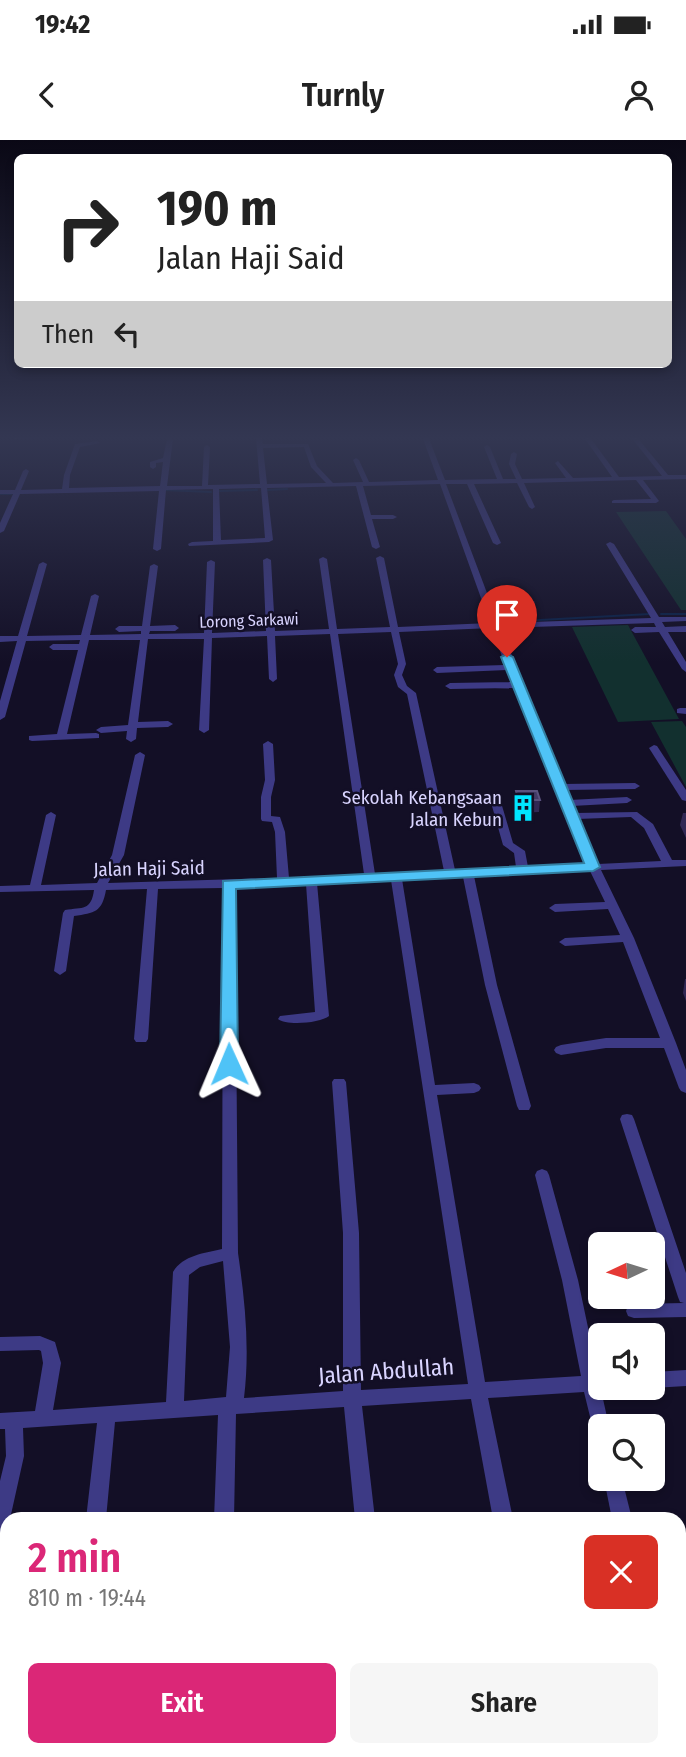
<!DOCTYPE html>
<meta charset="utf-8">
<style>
body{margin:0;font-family:"Fira Sans Condensed",sans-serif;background:#f6f6f6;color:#222;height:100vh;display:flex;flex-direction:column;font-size:26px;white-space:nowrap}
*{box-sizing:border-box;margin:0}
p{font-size:23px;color:#767676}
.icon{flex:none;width:38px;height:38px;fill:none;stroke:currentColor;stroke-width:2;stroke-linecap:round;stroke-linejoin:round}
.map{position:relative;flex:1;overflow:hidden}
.details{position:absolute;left:0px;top:1372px;width:686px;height:245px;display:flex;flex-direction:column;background:#fff;border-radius:21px 21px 0 0;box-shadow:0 4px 10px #0003}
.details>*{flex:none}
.banner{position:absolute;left:14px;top:14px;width:658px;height:214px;border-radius:10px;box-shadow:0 4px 10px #0003;background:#fff;color:#222;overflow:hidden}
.needle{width:46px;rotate:266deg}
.tools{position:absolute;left:588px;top:1092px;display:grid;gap:14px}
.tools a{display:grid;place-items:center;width:77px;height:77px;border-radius:10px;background:#fff;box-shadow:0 4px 10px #0003;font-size:35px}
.pin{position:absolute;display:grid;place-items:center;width:60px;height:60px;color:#fff;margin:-72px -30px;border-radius:50% 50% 50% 0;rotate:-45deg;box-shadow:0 0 7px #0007}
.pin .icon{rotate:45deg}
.me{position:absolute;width:77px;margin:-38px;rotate:359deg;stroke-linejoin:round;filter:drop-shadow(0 0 5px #0008)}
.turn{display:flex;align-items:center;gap:24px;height:147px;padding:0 28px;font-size:32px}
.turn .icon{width:91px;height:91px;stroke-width:2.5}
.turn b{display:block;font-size:49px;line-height:60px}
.then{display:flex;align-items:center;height:66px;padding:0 28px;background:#0003;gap:14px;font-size:26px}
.round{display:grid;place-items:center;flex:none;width:74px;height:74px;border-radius:10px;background:#f6f6f6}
.overview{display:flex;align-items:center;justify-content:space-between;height:119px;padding:0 28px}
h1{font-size:42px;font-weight:600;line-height:52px;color:#db2777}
.button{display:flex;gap:14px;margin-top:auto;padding:14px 28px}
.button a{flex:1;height:80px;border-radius:10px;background:#db2777;color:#fff;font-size:28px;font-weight:600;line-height:80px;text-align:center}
.button a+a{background:#f6f6f6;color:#222}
.status{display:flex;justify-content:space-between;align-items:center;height:49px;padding:0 35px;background:#fff;direction:ltr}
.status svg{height:19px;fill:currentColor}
header{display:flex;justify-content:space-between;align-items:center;height:91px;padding:0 28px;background:#fff;font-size:32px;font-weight:600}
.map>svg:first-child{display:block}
</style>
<div class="status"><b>19:42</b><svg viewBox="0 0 49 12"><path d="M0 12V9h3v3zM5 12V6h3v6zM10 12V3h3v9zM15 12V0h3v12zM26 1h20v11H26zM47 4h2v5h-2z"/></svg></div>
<header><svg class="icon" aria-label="back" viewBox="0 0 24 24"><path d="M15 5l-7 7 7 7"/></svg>Turnly<svg class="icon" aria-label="person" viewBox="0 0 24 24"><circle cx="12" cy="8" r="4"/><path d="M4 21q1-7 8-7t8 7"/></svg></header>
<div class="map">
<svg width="686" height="1617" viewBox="0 0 686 1617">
<rect width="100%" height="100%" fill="#130f26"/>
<g fill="#12302f">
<path d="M666 371 686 399V470H681L616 372Z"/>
<path d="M628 485 679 579 618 582 572 487Z"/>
<path d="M682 581 686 587V647L651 582Z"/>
</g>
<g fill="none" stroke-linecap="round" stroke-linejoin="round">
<g stroke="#0c2248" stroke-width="2">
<path d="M163 350 211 352"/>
<path d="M268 350 287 349"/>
<path d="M220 351 257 350"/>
<path d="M0 354H11"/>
<path d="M661 474H686"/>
<path d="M503 482 650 474"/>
</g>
<g fill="#3d3a85" fill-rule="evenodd">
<path d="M13 296H59L56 298 15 299Z"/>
<path d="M259 296 262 298 263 304H308L317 326 333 343 363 342 353 320 356 318 359 320 369 342 438 340 422 296H428L445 340 497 339 484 307 487 305 490 307 503 339H516L509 324 511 314 514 312 517 314 515 324 522 339 566 338 555 323 558 321 573 338 612 337 583 296H589L619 337 662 336 630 296H636L668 335H686V339L643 340 659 361 656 363H612V361L614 360 651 359 636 340 524 343 535 367 532 369 529 367 517 343 474 344 501 403 497 405 493 403 467 344H446L490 461 531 460 535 462 531 464 492 465 499 483 651 478 606 404 610 402 614 404 659 477H686V481L662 482 665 487 686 486V492H668L686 522V532L682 529 659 492 635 493 631 490 635 487H656L654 483 501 488 563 644 635 643 640 646 635 649 565 650 569 660 627 657 632 660 627 663 572 666 575 673 637 672 653 684 672 720H686V726L601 730 634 798 676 903 686 930V953L681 951 679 948 664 908H606L561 915 556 913 554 910 556 907 561 905 606 898H660L623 802 565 806 559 802 565 798 620 795 608 769 555 772 549 768 555 764 605 762 590 731 474 736 497 845 531 966 529 970H519L517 966 485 845 463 737 451 739 446 737 402 739 435 945 474 943 479 945 481 948 479 951 474 953 437 955 485 1242 581 1236 562 1140 535 1035 537 1031 542 1029 547 1031 549 1035 578 1140 598 1235H600V1248H607L601 1250 609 1286H600V1295L594 1293 584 1252 488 1258 513 1379H493L471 1259 362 1266 375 1379H355L344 1267 236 1274 234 1379H214L218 1275 115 1282 106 1379H86L97 1283 23 1288 24 1316 10 1379H7V1390L0 1392V1341L6 1316 5 1289H0V1273L35 1271 43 1223 41 1211 39 1210 0 1211V1197L40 1196 55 1202 61 1223 53 1270 166 1262 173 1132C183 1115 205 1113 222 1109L223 748 158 749 148 899 146 902H136L134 899 147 749 106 750C102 772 95 773 74 776L66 831 60 835 54 831 63 773 65 770C83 767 91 771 94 750L0 752V746L30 745 46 675 51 672 56 675 41 745 97 743 112 715 135 615 140 612 145 615 124 715 108 743 277 738 275 692 272 682 262 681 261 679V657L265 640 263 604 268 601 273 604 275 640 271 657V676L280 677 285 692 289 738 364 734 330 494 275 496 277 539 273 542 269 539 267 496 212 498 209 590 204 593 199 590 204 499H148L138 582 168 581 173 584 168 587 137 588 136 599 131 602 126 599 127 591 101 593 96 590 101 587 128 585 140 500H89L67 594 96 593 99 594V598L32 601 29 600V596L57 594 78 510H53L49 507 53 504H79L80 500 26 501 5 577 0 580V561L17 501 0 502V496H18L39 424 43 422 47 424 27 496 81 495 91 456 95 454 99 456 90 495 141 494V491L119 492 115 489 119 486H142L150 426 154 424 158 426 150 486 175 485 179 488 175 491H150L149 494 204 493 207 422 211 420 215 422 212 493 266 491 263 420 267 418 271 420 275 491 329 489 319 419 323 417 327 419 337 489 390 487 376 418 380 416 384 418 398 487 490 483 440 344 363 346 371 375H393L397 377 393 379H372L380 407 376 409 372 407 356 346 267 348 273 400 269 402 189 406 188 404 192 402 213 401V349L166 350 161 409 157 411 153 409 159 351 20 354 4 391 0 393V383L13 354H0V350H15L23 331 26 329 29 331 21 350 62 349 64 335 75 304 97 301 100 303 80 307 70 335 69 348 160 346 163 322 156 323V327L153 329 150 327V322L163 318 167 299 170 297 173 299 167 346H202L204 307 207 305 210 307 208 345 260 344 256 298ZM304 307 311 327 326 343 267 344 263 308ZM261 348 265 398 221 400 219 349ZM492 488 505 525 437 527 433 530 437 533 507 530 512 542 450 543 445 546 450 549 514 548 572 691 587 724 528 727 525 711 513 703 500 659 495 656 490 659 503 705 514 713 516 727 455 730 416 553 407 546 402 535 406 524 399 492ZM391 492 398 524 394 535 398 547 407 554 444 731 375 734 338 494ZM631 677 644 688 661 721 598 724 577 679ZM391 740 468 1244 361 1250 359 1093 346 942 344 939H334L332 942 343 1093V1251L244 1258C250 1209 245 1161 238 1113L235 747 306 744 315 872 280 876 278 879C286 886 321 883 329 876L317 743ZM223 1121 230 1207 226 1257 184 1261 189 1135 200 1127Z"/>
<path d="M680 568H686V574L677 573V569Z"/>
<path d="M654 605 657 606 686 650V661L682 660 649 608Z"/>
<path d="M627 974 632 975 634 979 686 1133V1177L634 1178 628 1176 626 1171 628 1166 634 1164 684 1163 680 1162 678 1157 620 979 622 975Z"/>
<path d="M686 1230V1246L653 1248V1232Z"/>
<path d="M604 1339H622L632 1379H612Z"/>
<path d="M679 1599 686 1603V1617H669L667 1610H679Z"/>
<path d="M63 1610H85L84 1617H62Z"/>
<rect x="217" y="1610" width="22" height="7"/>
<path d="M378 1610H400L401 1617H379Z"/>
<path d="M527 1610H549L550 1617H528Z"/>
</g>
</g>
<g fill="#312854">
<path d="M516 651 540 660 539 672 517 673 515 664Z"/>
<path d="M683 673H686V698L680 685Z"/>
<path d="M685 839H686V861L683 853Z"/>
</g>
<path fill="#433a66" stroke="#5a527e" stroke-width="2" d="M516 651H537L540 660H518Z"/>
<linearGradient id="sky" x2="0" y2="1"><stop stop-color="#0a0815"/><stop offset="0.57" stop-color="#333752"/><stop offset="1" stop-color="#333752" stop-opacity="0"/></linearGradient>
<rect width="686" height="522" fill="url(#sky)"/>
<path fill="#4fc3f7" stroke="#337fa1" stroke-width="2" d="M507 514 513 517 600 727 593 731 236 749 238 924 229 930 223 928 220 924 223 741 584 723 501 517Z"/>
<defs>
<symbol id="building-bare" viewBox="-9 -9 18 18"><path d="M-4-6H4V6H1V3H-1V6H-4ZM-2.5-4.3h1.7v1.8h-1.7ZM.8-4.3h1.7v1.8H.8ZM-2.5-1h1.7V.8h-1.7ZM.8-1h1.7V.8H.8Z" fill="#00e5ff" stroke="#130f26" stroke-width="2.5" paint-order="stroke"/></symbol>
</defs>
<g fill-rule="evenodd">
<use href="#building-bare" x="504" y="649" width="38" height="38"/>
</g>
<g text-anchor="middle" stroke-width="5" stroke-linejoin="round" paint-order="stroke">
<g font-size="16" fill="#d9d4ff" stroke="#130f26">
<text transform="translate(249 480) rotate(-2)" y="6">Lorong Sarkawi</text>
</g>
<g font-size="19" fill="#d9d4ff" stroke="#130f26" text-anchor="end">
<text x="502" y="664">Sekolah Kebangsaan<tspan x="502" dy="22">Jalan Kebun</tspan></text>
</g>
<g font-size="19" fill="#d9d4ff" stroke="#130f26">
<text transform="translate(149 728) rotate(-1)" y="7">Jalan Haji Said</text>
</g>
<g font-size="23" fill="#d9d4ff" stroke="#130f26">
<text transform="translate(386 1231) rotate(-4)" y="8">Jalan Abdullah</text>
</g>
</g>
</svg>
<div class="tools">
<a><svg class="needle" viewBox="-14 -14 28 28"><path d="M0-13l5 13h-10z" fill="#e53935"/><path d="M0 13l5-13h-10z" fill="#767676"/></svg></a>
<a><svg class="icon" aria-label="sound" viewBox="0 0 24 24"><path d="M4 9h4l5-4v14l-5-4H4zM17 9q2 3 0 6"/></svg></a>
<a><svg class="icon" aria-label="search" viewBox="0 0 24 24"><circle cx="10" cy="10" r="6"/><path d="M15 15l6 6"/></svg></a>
</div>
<div class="pin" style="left:507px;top:517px;background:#d93025"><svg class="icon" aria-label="arrive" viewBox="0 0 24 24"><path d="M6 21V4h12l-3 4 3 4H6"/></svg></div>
<svg class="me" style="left:229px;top:924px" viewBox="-20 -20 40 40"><path d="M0-17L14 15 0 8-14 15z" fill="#4fc3f7" stroke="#fff" stroke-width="4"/></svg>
<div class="banner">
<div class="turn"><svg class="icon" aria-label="right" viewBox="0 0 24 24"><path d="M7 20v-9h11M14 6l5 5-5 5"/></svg><div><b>190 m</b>Jalan Haji Said</div></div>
<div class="then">Then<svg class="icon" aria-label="left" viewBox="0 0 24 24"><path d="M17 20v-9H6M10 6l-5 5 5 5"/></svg></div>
</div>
<section class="details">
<div class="overview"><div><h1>2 min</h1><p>810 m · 19:44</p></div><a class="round" style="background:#d93025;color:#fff"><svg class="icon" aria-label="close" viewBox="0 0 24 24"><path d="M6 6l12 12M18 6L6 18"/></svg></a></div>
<div class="button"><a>Exit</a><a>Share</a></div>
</section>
</div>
